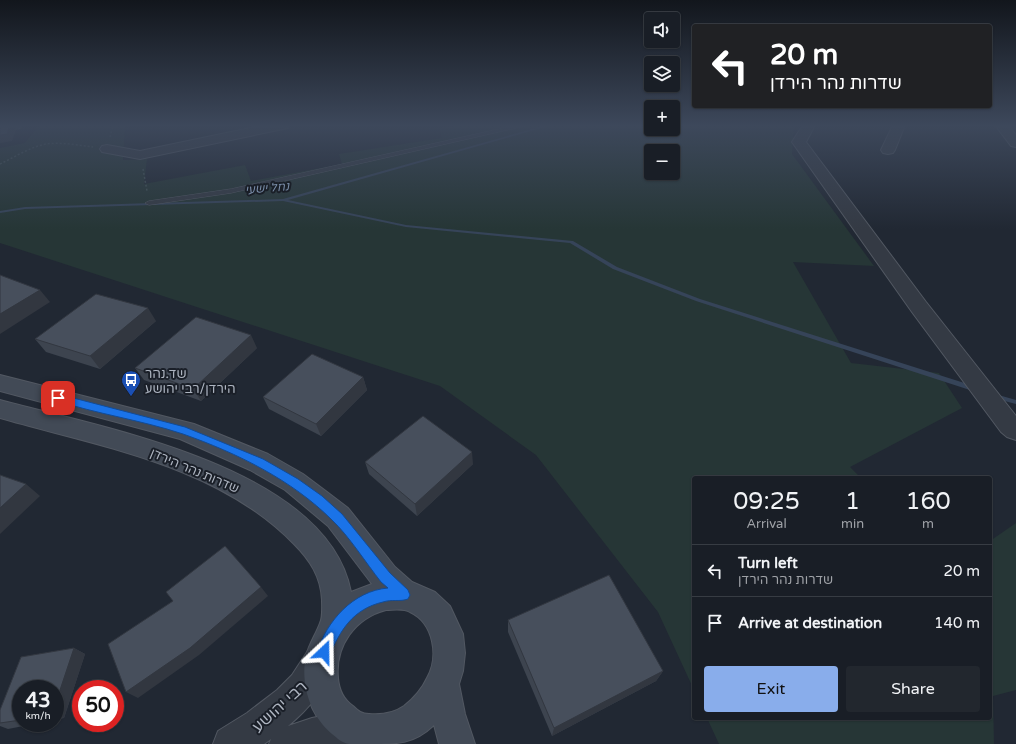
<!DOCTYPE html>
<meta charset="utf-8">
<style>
body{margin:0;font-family:"Varela Round",Heebo,sans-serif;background:#22272e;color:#f1f3f6;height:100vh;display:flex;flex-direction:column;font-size:15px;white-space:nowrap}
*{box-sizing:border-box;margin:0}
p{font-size:13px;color:#9fa2a7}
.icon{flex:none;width:22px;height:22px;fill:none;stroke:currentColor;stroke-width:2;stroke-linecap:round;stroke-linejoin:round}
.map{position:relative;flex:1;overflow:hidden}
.panel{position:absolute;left:692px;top:476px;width:300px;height:244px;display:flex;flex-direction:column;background:#191e26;border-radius:4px;box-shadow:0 1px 3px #0004,0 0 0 1px #373c43}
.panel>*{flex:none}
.hud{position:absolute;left:692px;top:24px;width:300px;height:84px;border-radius:4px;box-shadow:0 1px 3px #0004,0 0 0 1px #373c43;background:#202124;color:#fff;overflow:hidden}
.controls{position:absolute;left:644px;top:12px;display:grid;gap:8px}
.controls a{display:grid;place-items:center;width:36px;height:36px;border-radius:4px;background:#191e26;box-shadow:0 1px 3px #0004,0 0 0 1px #373c43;font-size:20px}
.speed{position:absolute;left:12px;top:680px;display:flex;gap:8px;font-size:20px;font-weight:700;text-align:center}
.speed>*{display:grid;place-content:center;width:52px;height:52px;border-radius:50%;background:#191e26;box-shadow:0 1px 3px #0004,0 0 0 1px #373c43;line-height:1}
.speed small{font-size:10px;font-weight:400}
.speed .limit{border:6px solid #d22;background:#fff;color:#111}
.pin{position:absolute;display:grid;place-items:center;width:34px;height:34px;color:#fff;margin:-17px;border-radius:8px;box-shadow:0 2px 6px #0006}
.me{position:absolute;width:44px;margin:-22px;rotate:23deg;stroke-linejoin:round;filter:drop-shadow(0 0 3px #0008)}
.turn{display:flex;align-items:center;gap:14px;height:84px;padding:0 12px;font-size:18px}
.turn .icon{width:52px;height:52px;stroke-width:2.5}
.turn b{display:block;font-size:28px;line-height:34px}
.eta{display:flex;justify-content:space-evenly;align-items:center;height:68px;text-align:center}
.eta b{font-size:24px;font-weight:600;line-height:28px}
.primary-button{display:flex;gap:8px;margin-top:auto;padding:8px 12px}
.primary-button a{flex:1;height:46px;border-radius:4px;background:#89adeb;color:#111;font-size:16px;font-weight:600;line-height:46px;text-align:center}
.primary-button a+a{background:#22272e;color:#f1f3f6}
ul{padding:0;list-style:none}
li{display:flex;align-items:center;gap:12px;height:52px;padding:0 12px;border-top:1px solid #373c43}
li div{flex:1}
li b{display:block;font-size:15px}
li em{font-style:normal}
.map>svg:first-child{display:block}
</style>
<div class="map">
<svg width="1016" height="744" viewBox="0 0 1016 744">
<rect width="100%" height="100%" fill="#212833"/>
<g fill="#263636" fill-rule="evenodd">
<path d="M39 125H125L123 160 147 159 144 184 245 165 251 181 342 164 339 154 442 138 439 128 464 125H651V129H673V125H794L792 154 874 266 793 262 851 363 939 373 962 408 850 467 861 478H694V690L658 612 536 455 440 386 0 243V148L25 143ZM651 151H673V173H651Z"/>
<path d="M1016 523V690L993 696 994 744H719L707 718H990V541Z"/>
</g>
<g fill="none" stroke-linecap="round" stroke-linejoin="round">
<g fill="#364459" fill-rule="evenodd">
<path d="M546 125H552L288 200 406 225 573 241 617 267 700 299 977 387 978 389 977 391H973L696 301 613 269 570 243 406 227 283 201 25 209 0 213V211L25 207 283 199Z"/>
<path d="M993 394H995L1016 400V404L993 398 992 396Z"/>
</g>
<defs>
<path id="service" d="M517 125H529L231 193 149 205 145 203 149 201 231 189Z"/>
<g id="minor">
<path d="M0 125H21L20 128 0 131Z"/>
<path d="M803 125H815L806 142 926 302 1016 416V440L1007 437 1001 432 912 312 792 142Z"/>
<path d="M893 125H905L895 150 893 153 888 154 883 153 881 150Z"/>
<path d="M995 125H1008L1016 135V147L1011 146Z"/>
<path d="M321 645 333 649 337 661C326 687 310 708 288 726L312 718 353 710 365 716 371 728 365 740 357 744H269L271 739 264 744H213L218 731 247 713 277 690 292 675 309 649Z"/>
</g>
<path id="tertiary" d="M264 125H289L288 128 283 129 140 159 102 152 100 149 102 146 107 145 140 151Z"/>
<path id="secondary" d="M0 375 194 424 268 454 303 474 327 492 348 508 395 567 412 582 435 592 450 606 463 634 465 653 463 671 459 684 465 714 475 744H439L434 725C414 744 398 744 371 744 364 744 356 744 349 744 342 743 337 738 332 734 310 716 300 683 306 656 309 644 316 634 320 623 323 617 322 607 322 600 321 577 310 560 294 544 217 465 101 447 0 418V400C103 428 327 467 351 592L372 584 328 526 285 490 250 470 180 439 0 391ZM386 610C394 610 403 608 410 612 434 623 439 657 427 678 422 689 413 699 404 706 394 713 381 715 369 714 362 714 358 711 353 706 343 699 339 690 338 678 335 646 355 618 386 610Z"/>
</defs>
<use href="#service" stroke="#525862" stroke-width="1"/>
<use href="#minor" stroke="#525862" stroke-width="2"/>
<use href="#tertiary" stroke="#525862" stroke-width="2"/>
<use href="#secondary" stroke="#525862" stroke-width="2"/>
<g stroke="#425154" stroke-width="1.5" stroke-dasharray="2 2" stroke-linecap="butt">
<path d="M110 137 113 125"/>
<path d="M0 164C15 157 30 147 46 144 61 142 78 145 93 147"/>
<path d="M143 169 147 191"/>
</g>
<use href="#service" fill="#343a44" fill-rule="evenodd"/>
<use href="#minor" fill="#343a44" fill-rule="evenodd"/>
<use href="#tertiary" fill="#343a44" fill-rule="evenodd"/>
<use href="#secondary" fill="#424a56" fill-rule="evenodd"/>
</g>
<g fill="#3d444f">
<path d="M156 321 100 369 46 352 35 339Z"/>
<path d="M257 348 201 401 144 380 135 368Z"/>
<path d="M363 377 367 390 321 436 269 409 263 397Z"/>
<path d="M365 462 473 464 417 516 369 474Z"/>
<path d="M508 620 663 671 656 681 552 736 508 632Z"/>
<path d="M74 648 85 654 64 718 55 720V689H21V723H39L8 729 0 726V710L21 657Z"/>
</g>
<g fill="#323740">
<path d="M10 125H13L16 130 12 141 0 143V135Z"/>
<path d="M40 290 50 302 0 334V314Z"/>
<path d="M148 308 156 321 100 369 90 356Z"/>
<path d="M251 335 257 348 201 401 193 389Z"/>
<path d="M363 377 367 390 321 436 316 424Z"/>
<path d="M472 452 473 464 417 516 415 504Z"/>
<path d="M26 484 40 496 0 534V508Z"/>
<path d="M261 587 268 596 199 655 138 698 126 692Z"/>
<path d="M74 648 85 654 64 718 55 715V705Z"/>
<path d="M663 671 656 681 552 736 554 728Z"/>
</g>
<g fill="#474f5c" stroke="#323740">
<path d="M0 125H10L7 134 0 135Z"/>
<path d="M0 275 40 290 0 314Z"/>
<path d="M96 294 148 308 90 356 35 339Z"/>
<path d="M196 317 251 335 193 389 135 368Z"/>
<path d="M312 354 363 377 316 424 263 397Z"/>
<path d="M423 416 472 452 415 504 365 462Z"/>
<path d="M0 475 26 484 0 508Z"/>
<path d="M225 546 261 587 190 648 126 692 108 644 173 601 166 592Z"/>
<path d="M609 575 663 671 554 728 508 620Z"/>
<path d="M74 648 55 705V689H21V720L0 723V710L21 657Z"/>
</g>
<linearGradient id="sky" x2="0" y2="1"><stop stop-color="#12161c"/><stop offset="0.55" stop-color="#3d485b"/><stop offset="1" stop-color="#3d485b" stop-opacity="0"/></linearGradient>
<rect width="1016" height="229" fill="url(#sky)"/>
<path fill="#1a73e8" stroke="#114b97" d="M58 394 185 427 263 459 298 479 322 496 342 514 390 573 408 590 410 595 408 599C400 602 392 599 383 602 353 609 340 630 329 657L324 659 319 657 317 652C327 621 353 591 388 588L381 582C366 563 349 536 332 520 292 480 237 453 183 434 141 420 97 414 54 400L53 398Z"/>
<defs>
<symbol id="bus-pin" viewBox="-11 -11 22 30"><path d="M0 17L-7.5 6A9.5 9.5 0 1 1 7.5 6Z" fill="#1a4fb4" stroke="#1a1f28"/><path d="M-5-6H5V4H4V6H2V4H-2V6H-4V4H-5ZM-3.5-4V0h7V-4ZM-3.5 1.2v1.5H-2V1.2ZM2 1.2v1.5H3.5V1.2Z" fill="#fff"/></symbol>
</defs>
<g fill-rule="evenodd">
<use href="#bus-pin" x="120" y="369" width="22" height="30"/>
</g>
<g text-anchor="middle" stroke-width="4" stroke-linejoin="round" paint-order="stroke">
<g font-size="12" font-style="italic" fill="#798ca7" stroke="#1a1f28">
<text transform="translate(267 188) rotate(-5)" y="4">נחל ישעי</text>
</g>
<g font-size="13" fill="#aeb5c1" stroke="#1a1f28" text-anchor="start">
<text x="145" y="378">שד.נהר<tspan x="145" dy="15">הירדן/רבי יהושע</tspan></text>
</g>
<g font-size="13" fill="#aeb5c1" stroke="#1a1f28">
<text transform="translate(195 470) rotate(23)" y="5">שדרות נהר הירדן</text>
</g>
<g font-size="16" fill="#aeb5c1" stroke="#1a1f28">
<text transform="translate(279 706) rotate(-42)" y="6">רבי יהושע</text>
</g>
</g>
</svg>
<div class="controls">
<a><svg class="icon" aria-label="sound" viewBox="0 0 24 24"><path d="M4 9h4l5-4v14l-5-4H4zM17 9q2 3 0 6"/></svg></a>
<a><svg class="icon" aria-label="layers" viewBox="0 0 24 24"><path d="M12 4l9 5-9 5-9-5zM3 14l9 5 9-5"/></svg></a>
<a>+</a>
<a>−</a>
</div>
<div class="speed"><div>43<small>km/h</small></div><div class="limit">50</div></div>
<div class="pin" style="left:58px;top:398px;background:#d93025"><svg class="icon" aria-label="arrive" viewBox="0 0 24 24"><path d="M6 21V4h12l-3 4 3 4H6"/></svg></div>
<svg class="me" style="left:324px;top:652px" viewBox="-20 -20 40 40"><path d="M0-17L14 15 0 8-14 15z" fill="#1a73e8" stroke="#fff" stroke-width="4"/></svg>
<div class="hud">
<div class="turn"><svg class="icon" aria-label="left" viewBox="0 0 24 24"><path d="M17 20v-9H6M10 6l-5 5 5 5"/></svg><div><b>20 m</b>שדרות נהר הירדן</div></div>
</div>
<section class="panel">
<div class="eta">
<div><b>09:25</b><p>Arrival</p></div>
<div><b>1</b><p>min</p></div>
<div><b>160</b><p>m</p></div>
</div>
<ul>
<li><svg class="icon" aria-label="left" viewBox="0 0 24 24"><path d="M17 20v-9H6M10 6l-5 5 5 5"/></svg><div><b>Turn left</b><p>שדרות נהר הירדן</p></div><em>20 m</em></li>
<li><svg class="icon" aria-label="arrive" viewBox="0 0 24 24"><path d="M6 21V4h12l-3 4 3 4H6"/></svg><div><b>Arrive at destination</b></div><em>140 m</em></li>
</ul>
<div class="primary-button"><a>Exit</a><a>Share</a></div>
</section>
</div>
